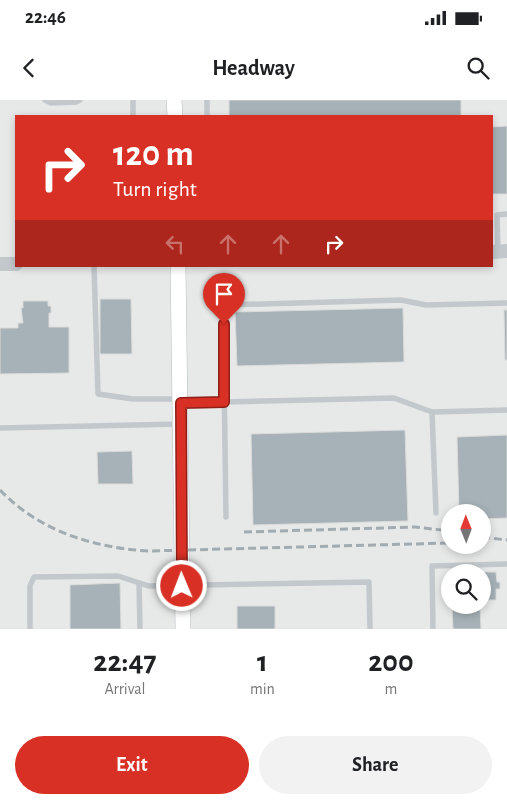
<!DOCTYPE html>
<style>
body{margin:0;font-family:"Alegreya Sans",sans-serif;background:#f2f2f2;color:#202124;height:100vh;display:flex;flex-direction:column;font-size:19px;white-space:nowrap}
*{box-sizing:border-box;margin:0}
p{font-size:16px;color:#757577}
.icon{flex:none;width:28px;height:28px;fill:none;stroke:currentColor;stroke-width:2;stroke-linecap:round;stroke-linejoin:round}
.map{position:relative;height:529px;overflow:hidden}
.details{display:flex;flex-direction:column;background:#fff;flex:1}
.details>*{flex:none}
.top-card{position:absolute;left:15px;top:15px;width:478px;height:152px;border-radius:0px;box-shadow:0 2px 8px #0003;background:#d93025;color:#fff;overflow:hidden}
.needle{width:32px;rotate:359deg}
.buttons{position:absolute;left:441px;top:404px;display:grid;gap:10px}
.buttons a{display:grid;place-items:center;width:50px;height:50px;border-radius:50%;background:#fff;box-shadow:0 2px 8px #0003;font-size:25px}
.pin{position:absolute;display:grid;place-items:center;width:42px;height:42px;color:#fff;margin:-51px -21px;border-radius:50% 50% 50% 0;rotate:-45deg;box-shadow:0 0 5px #0007}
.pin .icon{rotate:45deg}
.me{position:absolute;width:55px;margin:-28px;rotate:359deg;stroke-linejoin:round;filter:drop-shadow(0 0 4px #0008)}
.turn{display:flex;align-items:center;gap:18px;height:105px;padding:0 15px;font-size:22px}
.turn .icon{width:65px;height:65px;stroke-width:2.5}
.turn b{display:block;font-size:35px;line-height:42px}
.lanes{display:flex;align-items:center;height:48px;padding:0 15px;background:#0003;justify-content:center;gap:25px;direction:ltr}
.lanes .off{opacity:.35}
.eta{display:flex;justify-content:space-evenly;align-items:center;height:85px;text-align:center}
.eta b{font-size:30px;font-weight:700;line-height:35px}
.cta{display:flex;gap:10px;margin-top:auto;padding:10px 15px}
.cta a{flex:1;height:58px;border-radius:30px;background:#d93025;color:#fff;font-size:20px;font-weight:700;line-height:58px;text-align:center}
.cta a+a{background:#f2f2f2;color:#202124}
.status{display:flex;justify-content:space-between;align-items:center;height:35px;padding:0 25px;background:#fff;direction:ltr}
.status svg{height:14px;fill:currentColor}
header{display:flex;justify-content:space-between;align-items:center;height:65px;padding:0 15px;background:#fff;font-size:22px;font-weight:700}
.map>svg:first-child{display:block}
</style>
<div class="status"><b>22:46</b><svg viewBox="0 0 49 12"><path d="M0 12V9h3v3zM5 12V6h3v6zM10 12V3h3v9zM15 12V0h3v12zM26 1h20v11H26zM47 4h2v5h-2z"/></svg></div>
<header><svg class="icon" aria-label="back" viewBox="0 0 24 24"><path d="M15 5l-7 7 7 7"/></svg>Headway<svg class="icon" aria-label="search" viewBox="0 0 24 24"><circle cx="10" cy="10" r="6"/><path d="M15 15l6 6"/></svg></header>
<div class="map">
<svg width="507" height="529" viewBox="0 0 507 529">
<rect width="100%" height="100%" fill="#f9f9f7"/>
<path fill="#e7e9e8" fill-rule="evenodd" d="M0 0H507V529H0ZM16 16H491V166H16ZM450 412H482V445H450ZM450 472H482V505H450Z"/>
<g fill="#a6b2b7" stroke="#dbdbd9">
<rect x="229" y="0" width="232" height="16"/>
<path d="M507 26V94H491V27Z"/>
<path d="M100 199H131L132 254H100Z"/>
<path d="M23 201H48V206H51V213H49V227H69V273L0 274V228H18V223H23L21 208H23Z"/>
<path d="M403 208 404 262 237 266 235 212Z"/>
<path d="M504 210H507V260H505Z"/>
<path d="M405 330 408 421 253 425 251 334Z"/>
<path d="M507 335V418L482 419V412H459L457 337Z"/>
<path d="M132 351 133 384H98L97 352Z"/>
<path d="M470 472H496L497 482H500V489H496V500H482V472Z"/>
<path d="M120 483 121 529H70V485Z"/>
<path d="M452 505H480L481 529H453Z"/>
<rect x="237" y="506" width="38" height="23"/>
</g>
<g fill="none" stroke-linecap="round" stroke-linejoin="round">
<defs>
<g id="secondary">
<path d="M174 0 175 16"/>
<path d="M178 166 183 529"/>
</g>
</defs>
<use href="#secondary" stroke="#b4bcc0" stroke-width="16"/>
<g stroke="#c2c8cb" stroke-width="5.5">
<path d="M45 0 51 3 76 2 80 0"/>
<path d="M133 0V16"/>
<path d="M207 0V16"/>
<path d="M498 152 497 115 507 114"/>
<path d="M94 166 98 294 133 299H179"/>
<path d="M181 303 394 298 432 312 436 413"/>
<path d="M432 312 507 310"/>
<path d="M0 328 180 324"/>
<path d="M226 417 223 205 401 200 426 205 507 203"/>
<path d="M139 483 140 529"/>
<path d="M30 529V486L34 477 118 476 149 486 369 482 370 529"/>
<path d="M433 529 432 466 507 464"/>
</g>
<g stroke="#c2c8cb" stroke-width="14">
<path d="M491 152 507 151"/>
<path d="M0 164H16"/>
</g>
<use href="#secondary" stroke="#fff" stroke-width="15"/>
<g stroke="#a1abb0" stroke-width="3" stroke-dasharray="8 4" stroke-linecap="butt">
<path d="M0 390C39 431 94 448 149 451L450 443"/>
<path d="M244 432 415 427 450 431"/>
<path d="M482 437 507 440"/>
</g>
</g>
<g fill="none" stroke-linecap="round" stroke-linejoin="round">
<defs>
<path id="route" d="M182 486 181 303 224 302V224"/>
</defs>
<use href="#route" stroke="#8d1f18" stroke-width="12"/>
<use href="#route" stroke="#d93025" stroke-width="9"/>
</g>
</svg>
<div class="buttons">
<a><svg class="needle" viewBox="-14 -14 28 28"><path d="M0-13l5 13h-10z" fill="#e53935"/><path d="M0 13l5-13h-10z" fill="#757577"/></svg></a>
<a><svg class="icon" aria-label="search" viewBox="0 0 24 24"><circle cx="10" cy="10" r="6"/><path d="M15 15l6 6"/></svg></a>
</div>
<div class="pin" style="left:224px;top:224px;background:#d93025"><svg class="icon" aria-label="arrive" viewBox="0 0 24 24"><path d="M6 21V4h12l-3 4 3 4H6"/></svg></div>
<svg class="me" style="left:182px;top:486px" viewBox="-20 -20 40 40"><circle r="17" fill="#d93025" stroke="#fff" stroke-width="3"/><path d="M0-11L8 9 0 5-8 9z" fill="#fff"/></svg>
<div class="top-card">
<div class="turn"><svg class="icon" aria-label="right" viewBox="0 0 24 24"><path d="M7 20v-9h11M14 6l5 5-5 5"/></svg><div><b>120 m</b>Turn right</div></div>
<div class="lanes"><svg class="icon off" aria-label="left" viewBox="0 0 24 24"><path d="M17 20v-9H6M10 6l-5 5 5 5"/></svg><svg class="icon off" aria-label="ahead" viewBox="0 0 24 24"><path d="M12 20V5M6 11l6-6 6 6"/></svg><svg class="icon off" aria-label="ahead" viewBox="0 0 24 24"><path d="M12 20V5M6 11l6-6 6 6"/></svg><svg class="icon" aria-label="right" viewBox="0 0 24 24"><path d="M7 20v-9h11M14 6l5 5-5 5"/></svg></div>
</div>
</div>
<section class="details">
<div class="eta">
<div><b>22:47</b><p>Arrival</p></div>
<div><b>1</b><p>min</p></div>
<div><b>200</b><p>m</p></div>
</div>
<div class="cta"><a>Exit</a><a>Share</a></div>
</section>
